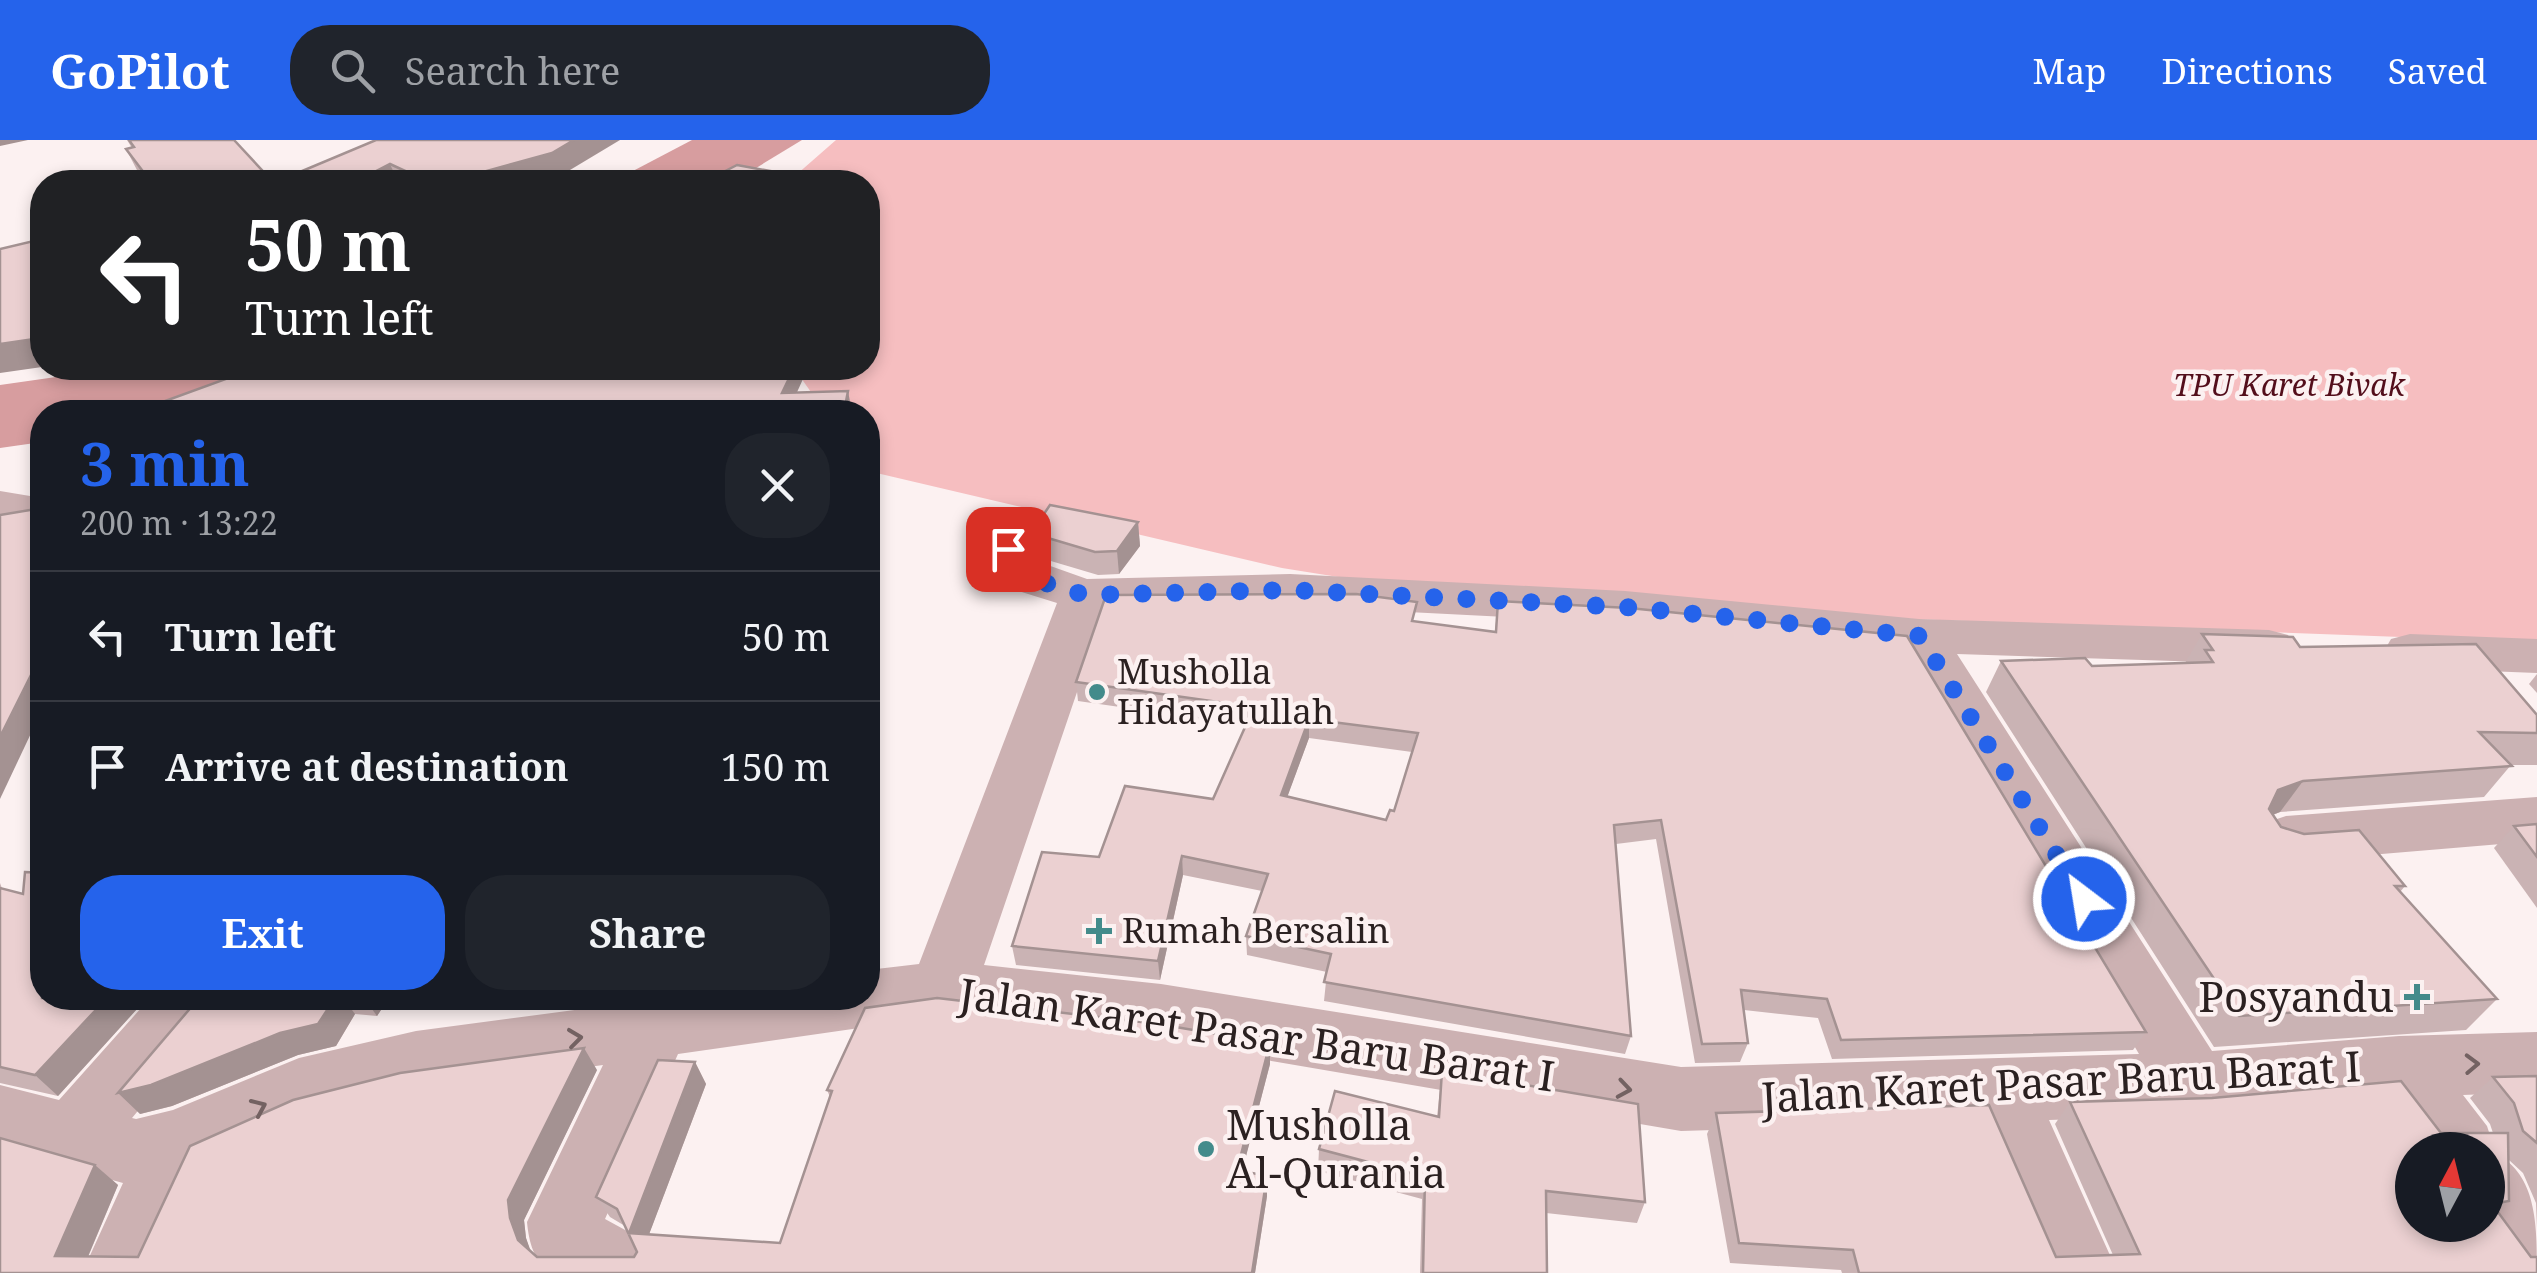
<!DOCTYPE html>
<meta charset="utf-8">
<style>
body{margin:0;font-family:"Noto Serif",serif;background:#20242c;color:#f1f3f6;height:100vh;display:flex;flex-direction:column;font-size:38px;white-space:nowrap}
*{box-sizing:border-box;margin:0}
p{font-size:32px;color:#9ea1a6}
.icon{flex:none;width:55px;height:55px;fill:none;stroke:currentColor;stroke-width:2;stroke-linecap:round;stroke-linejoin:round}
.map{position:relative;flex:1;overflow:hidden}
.side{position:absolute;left:30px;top:260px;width:850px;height:610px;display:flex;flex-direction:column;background:#171b24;border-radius:40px;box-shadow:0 5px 15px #0003}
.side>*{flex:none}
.banner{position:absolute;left:30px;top:30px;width:850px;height:210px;border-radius:40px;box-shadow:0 5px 15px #0003;background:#202124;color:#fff;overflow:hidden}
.needle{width:65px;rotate:7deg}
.tools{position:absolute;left:2395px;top:992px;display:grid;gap:20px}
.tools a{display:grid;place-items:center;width:110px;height:110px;border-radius:50%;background:#171b24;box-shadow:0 5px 15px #0003;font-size:50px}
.pin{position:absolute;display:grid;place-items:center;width:85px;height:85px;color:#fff;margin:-42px;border-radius:20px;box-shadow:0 5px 15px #0006}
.me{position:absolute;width:110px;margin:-55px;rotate:329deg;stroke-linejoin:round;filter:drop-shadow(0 0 8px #0008)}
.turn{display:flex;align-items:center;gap:35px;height:210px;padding:0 50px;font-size:45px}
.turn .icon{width:130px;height:130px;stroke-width:2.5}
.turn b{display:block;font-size:70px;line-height:85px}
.round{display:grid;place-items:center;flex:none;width:105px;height:105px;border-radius:40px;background:#20242c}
.overview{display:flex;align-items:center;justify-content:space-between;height:170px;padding:0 50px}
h1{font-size:60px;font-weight:700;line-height:75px;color:#2563eb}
.button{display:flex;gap:20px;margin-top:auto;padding:20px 50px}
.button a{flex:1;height:115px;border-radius:40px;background:#2563eb;color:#fff;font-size:40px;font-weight:700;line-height:115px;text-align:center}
.button a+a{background:#20242c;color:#f1f3f6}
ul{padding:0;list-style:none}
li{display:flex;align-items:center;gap:30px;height:130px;padding:0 50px;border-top:2px solid #363941}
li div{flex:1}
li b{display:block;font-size:38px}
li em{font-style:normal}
header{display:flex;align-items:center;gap:60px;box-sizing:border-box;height:140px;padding:0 50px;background:#2563eb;color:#fff}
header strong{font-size:48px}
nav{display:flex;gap:55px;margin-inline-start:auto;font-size:35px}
.search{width:700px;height:90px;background:#20242c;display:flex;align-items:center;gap:25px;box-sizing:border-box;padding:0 35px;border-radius:40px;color:#9ea1a6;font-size:38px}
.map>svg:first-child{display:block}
</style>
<header>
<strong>GoPilot</strong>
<div class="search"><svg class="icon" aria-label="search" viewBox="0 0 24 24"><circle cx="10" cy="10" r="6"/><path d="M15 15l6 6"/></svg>Search here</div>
<nav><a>Map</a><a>Directions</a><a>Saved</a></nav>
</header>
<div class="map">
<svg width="2537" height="1133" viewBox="0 0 2537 1133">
<rect width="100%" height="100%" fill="#fcf1f1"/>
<path fill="#f6bec0" d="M836 0H2537V502L1886 478 1382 444 1282 428 868 331V272H825L794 228H868V42H788Z"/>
<g fill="#d79d9f">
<path d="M692 0H802L733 42H612Z"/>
<path d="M119 228H308L169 272H42V302L0 308V245Z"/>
</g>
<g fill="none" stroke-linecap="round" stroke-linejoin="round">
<g fill="#ccb1b2" fill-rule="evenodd">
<path d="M0 351 42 358V386L0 379Z"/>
<path d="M1026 376 1043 380 1050 390 1028 418 1087 439 1290 434 1625 451 1919 479 2269 490 2288 495 2295 507 2288 519 2269 524 1957 514 2212 911 2399 896 2537 892V952L2463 955 2487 986 2496 1014C2537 1035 2537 1085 2537 1133H2505L2471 1085H2488V1010H2418L2382 958 2194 975 2049 980 2118 1133H2040L1978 982 1681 991 1161 902 943 876 678 914 605 1079 627 1091 647 1133H552C534 1122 529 1103 527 1082L603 925 416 951 310 978 208 1024 161 1133H82L123 1043 0 1009V945L59 960 150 858H225L215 878 132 978 136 979 173 970 299 918 416 891 665 858H868V830L919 824 1057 463 999 445 978 419 1009 380ZM1290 466 1625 483 1902 511 2139 914 1681 927 1161 844 984 825 1105 470Z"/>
<path d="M2410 494 2537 499V533L2410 528 2391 523 2384 511 2391 499Z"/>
<path d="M2537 657V701L2286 722 2265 715 2256 699 2265 683 2286 676Z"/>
</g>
</g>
<g fill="#cab3b4" fill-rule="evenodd">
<path d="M127 0H234L273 42H146L138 32 126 9 132 8Z"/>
<path d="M376 0 560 36 536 42H276Z"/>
<path d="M1138 382 1140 406 1119 434 1098 435 1034 416 1031 393Z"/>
<path d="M1498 461 2146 892 2133 910 1832 919 1818 878 1744 870 1748 903 1740 922 1695 923 1656 699 1616 704 1631 896 1625 914 1324 861 1327 832 1247 815 1246 796 1262 751 1183 735 1160 840 1016 825 1012 806 1099 717 1213 659 1246 585 1078 561 1076 542 1415 481 1495 492ZM1309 598 1412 612 1394 671 1386 680 1287 657Z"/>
<path d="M2202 494 2300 507 2537 575V625H2511L2484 657 2280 672 2273 675 2281 687 2405 746 2400 752 2497 859 2466 890 2214 907 1986 552 2001 521 2092 526 2185 523Z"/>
<path d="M2537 534V553L2529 544Z"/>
<path d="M2537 684V768L2494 708 2514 686Z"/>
<path d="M0 743 42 858H147L58 956 0 943Z"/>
<path d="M199 858H389L377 876 355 874 336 906 298 915 172 966 140 974Z"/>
<path d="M1270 903V924L1242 1031 1267 1056 1255 1133H0L95 1025 118 1045 88 1117H138L597 930 524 1080 526 1098 530 1111 537 1117H634L637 1112 625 1086 610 1077 596 1057 695 922 706 944 649 1094 780 1103 830 957 827 950Z"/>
<path d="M1442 931 1645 1062 1637 1083 1546 1073 1547 1133H1420L1422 1059 1318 1031 1319 1009 1437 977Z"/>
<path d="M2537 936V1088L2536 1063 2523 1033 2509 1020V1061L2497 1071 2537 1133H1842L1841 1130 1730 1123 1707 994 1716 973 2056 1117 2113 1115 2055 984 2070 962 2441 993H2493L2490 984 2470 958 2493 937Z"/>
</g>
<g fill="#a49292">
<path d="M0 0H28L0 6Z"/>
<path d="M574 0H620L560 36 536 42H447Z"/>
<path d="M390 24 398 42H355Z"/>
<path d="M781 33 784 42H775Z"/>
<path d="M42 195V227L0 233V204Z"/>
<path d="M794 228H808L788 272 782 253Z"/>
<path d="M848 251 852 272H844Z"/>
<path d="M1138 382 1140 406 1119 434 1117 411Z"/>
<path d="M42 513V570L0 659V597Z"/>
<path d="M1309 579V598L1281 674V655Z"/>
<path d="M2303 641 2280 672 2256 681 2278 650Z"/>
<path d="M1182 716 1183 735 1160 840 1158 821Z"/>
<path d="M107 858H147L58 956 35 935Z"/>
<path d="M335 858H343L355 874 336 906 298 915 172 966 140 974 118 953Z"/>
<path d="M364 858H389L377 876Z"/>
<path d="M1270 903V924L1237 1051V1030Z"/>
<path d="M584 908 597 930 524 1080 526 1098 534 1120 518 1100 510 1078 508 1060Z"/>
<path d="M695 922 706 944 642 1113 629 1093Z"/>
<path d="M95 1025 118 1045 81 1133 55 1116Z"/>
<path d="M1267 1036V1056L1255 1133H1252Z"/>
</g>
<g fill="#ebd0d1" stroke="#a49292" stroke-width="2.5" fill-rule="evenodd">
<path d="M129 0H234L273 42H151L126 9 134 7Z"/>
<path d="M376 0H574L552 13 447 42H429L390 24 355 42H276Z"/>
<path d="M737 25 781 33 775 42H704Z"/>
<path d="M42 99 41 198 0 204V109Z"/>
<path d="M256 228H794L782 253 848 251 844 272H135Z"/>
<path d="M1050 365 1138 382 1117 411 1095 412 1031 393Z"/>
<path d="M42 368V513L0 597V375Z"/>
<path d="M1356 454 1417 462 1412 481 1496 492 1498 461 1629 468 1907 496 2146 892 1841 900 1827 859 1741 850 1748 903 1702 904 1661 680 1614 685 1631 896 1324 842 1331 814 1246 796 1268 734 1182 716 1158 821 1012 806 1042 712 1099 717 1125 646 1213 659 1254 567 1076 542 1106 455ZM1309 579 1418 593 1394 671 1390 670 1386 680 1281 655Z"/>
<path d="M2202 494 2293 497 2300 507 2476 504 2537 575V593L2479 592 2512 626 2303 641 2278 650 2269 669 2281 687 2304 694 2359 690 2405 746H2395L2497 859 2239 876 2001 521 2085 518 2092 526 2213 522 2205 510H2213Z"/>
<path d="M2537 684V717L2514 686Z"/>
<path d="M25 732 42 733V858H107L35 935 0 927V748L23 754Z"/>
<path d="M199 858H335L318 884 280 893 151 945 118 953Z"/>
<path d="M937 858 1158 884 1270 903 1237 1030 1267 1036 1252 1133H0V998L95 1025 55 1116 138 1117 190 1006 293 960 400 933 584 908 508 1060 510 1078 518 1100 537 1117H634L637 1112 617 1069 596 1057 658 920 695 922 629 1093 780 1103 832 951 827 950 865 868Z"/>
<path d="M1442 931 1638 964 1645 1062 1546 1051 1547 1133H1423L1425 1037 1319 1009 1335 951 1439 977Z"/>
<path d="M2537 936V1003L2523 991 2514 963 2493 937Z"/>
<path d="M2401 941 2441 993H2508L2509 1061 2492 1064 2531 1117H2537V1133H1859L1853 1110 1739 1103 1716 973 1989 965 2056 1117 2140 1114 2070 962 2212 958ZM2412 1010H2488V1085H2412Z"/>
</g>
<defs><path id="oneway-chevron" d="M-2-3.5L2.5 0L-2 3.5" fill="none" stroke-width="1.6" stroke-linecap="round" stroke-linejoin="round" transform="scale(2.5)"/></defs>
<g stroke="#736262">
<use href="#oneway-chevron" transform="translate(575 898) rotate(-7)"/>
<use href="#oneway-chevron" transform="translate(2472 924) rotate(-2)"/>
<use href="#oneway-chevron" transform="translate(1624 949) rotate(9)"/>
<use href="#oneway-chevron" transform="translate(259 967) rotate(-24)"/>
</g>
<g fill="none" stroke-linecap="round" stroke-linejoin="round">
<path stroke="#2563eb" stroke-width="18" stroke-dasharray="0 32.4" d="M1008 409 1002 419 1016 434 1085 455 1290 450 1625 467 1920 496 2084 759"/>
</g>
<g fill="#438b8b" stroke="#fcf1f1" stroke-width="4">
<circle cx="1097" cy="552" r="10"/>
<path d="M1094 776h10v10h10v10h-10v10h-10v-10h-10v-10h10z"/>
<path d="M2412 842h10v10h10v10h-10v10h-10v-10h-10v-10h10z"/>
<circle cx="1206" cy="1009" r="10"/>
</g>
<g text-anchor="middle" stroke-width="9" stroke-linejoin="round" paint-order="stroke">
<g font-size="30" font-style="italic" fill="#530e1b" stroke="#fcf1f1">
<text x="2289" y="256">TPU Karet Bivak</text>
</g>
<g font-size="35" fill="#2b2121" stroke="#fcf1f1" text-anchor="start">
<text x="1117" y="544">Musholla<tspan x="1117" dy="40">Hidayatullah</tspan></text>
<text x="1122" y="803">Rumah Bersalin</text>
</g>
<g font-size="42" fill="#2b2121" stroke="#fcf1f1" text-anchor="end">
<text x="2394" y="872">Posyandu</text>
<text x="1226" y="1000" text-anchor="start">Musholla<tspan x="1226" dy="48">Al-Qurania</tspan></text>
</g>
<g font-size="42" fill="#2b2121" stroke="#fcf1f1">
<text transform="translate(1257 895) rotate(8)" y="15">Jalan Karet Pasar Baru Barat I</text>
<text transform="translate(2061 942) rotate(-3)" y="15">Jalan Karet Pasar Baru Barat I</text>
</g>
</g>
</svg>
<div class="tools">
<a><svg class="needle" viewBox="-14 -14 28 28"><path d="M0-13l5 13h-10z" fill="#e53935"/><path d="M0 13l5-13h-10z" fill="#9ea1a6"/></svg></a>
</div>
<div class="pin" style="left:1008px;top:409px;background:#d93025"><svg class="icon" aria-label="arrive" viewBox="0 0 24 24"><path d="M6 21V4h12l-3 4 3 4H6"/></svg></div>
<svg class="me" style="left:2084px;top:759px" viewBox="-20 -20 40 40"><circle r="17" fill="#2563eb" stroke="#fff" stroke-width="3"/><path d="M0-11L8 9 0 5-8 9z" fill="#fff"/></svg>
<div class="banner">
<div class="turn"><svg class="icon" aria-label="left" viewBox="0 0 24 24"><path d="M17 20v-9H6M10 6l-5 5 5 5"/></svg><div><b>50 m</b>Turn left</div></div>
</div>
<section class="side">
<div class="overview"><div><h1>3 min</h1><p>200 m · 13:22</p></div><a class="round"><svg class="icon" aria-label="close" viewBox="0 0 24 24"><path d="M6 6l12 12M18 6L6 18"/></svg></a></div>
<ul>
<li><svg class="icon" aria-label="left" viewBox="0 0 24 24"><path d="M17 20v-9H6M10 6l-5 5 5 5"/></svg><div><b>Turn left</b></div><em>50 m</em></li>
<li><svg class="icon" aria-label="arrive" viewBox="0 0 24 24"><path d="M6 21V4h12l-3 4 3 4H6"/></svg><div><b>Arrive at destination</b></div><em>150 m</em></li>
</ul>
<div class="button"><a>Exit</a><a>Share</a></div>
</section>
</div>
